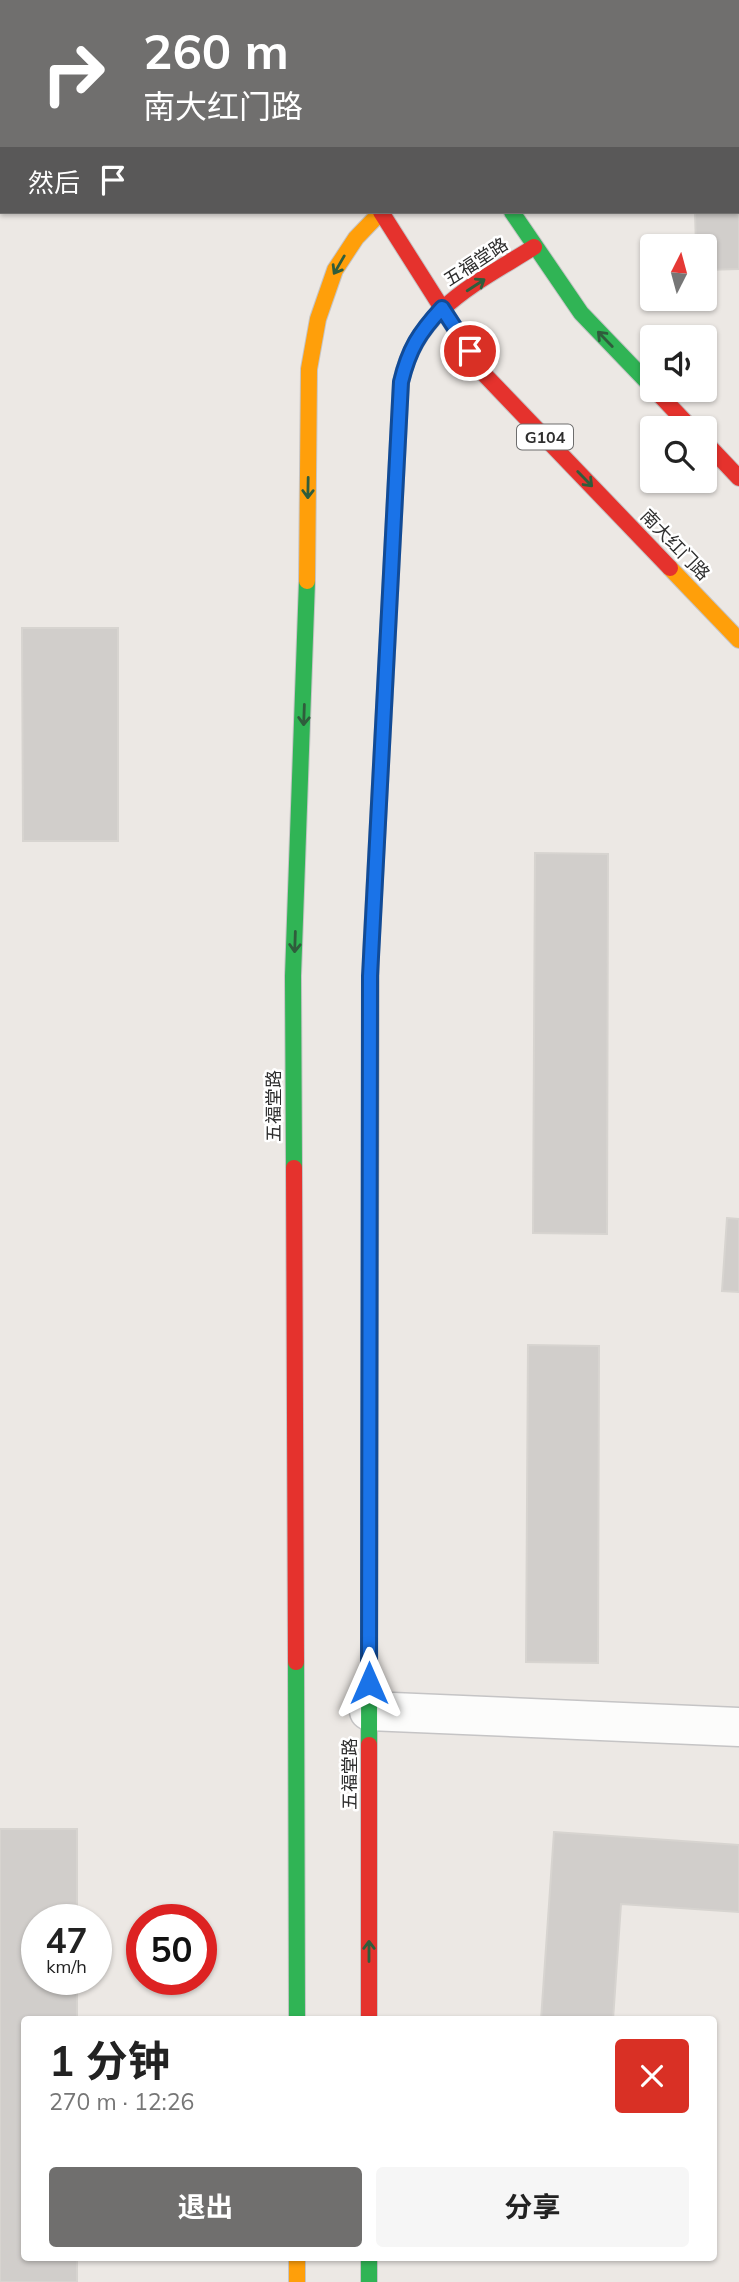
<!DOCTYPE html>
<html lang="zh">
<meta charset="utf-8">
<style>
body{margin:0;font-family:Mulish,"Noto Sans SC",sans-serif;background:#f6f6f6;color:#222;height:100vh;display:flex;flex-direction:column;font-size:26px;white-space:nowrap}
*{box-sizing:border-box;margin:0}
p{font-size:23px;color:#767676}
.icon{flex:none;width:38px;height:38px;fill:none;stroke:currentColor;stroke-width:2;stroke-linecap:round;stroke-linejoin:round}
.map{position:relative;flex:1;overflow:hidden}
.drawer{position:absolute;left:21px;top:2016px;width:696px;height:245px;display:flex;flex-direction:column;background:#fff;border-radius:7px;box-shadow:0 2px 5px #0004}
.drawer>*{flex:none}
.top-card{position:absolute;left:0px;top:0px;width:740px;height:214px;box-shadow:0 2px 5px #0004;background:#706f6e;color:#fff;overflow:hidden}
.needle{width:46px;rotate:6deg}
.buttons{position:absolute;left:640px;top:234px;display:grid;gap:14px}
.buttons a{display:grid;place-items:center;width:77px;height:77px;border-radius:7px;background:#fff;box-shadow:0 2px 5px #0004;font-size:35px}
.speed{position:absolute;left:21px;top:1904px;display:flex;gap:14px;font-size:35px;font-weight:700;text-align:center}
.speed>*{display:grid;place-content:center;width:91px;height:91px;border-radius:50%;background:#fff;box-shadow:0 2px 5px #0004;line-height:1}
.speed small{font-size:18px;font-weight:400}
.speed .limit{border:10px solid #d22;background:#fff;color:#111}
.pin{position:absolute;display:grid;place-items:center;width:60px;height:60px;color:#fff;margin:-30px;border:4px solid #fff;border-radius:50%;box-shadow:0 2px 7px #0007}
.me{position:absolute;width:77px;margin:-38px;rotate:0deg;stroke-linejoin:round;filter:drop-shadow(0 0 5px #0008)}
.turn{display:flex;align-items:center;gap:24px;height:147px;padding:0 28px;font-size:32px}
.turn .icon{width:91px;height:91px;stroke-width:2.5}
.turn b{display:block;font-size:49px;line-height:60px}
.then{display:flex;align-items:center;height:66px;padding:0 28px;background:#0003;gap:14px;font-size:26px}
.round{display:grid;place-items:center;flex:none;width:74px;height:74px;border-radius:7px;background:#f6f6f6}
.overview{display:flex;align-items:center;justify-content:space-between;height:119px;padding:0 28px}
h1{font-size:42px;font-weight:700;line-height:52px}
.primary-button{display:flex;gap:14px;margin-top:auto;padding:14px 28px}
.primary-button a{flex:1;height:80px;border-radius:7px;background:#706f6e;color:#fff;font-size:28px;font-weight:700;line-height:80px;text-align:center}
.primary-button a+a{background:#f6f6f6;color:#222}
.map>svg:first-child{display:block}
</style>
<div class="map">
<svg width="739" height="2282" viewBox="0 0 739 2282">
<rect width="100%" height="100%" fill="#ece8e4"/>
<g fill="#d1cecb" stroke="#d7d4d0" stroke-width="2">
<path d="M739 195V269L705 270V247H696L695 212H738Z"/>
<path d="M22 628H118V841H23Z"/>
<path d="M535 853 608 854 607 1234 533 1233Z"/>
<path d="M727 1218 739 1219V1292L722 1291Z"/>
<path d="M528 1345 599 1346 598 1663 526 1662Z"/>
<path d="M0 1829H77V1920H37V1979H77V2020H24V2258H77V2282H0Z"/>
<path d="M554 1832 739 1845V1912L621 1904 613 2020H541Z"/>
</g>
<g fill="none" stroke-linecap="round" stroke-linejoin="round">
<defs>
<g id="street">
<path d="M0 62H2"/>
<path d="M369 1711 739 1727"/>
</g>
<g id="fast">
<path d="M512 212 581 313 653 388"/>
<path d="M371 953 386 671"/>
<path d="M294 1168 293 976 307 581"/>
<path d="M296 1662 297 2020"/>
<path d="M369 1745 370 1261"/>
<path d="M369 2258V2282"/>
</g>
<g id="slow">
<path d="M295 0 296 2"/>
<path d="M414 0V2"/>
<path d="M670 568 739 640"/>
<path d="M307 581 309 369 318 319 335 270 356 238 381 212"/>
<path d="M370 1261 371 953"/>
<path d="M297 2258V2282"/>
</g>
<g id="jam">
<path d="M381 212 483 373 670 568"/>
<path d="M655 390 692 429"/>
<path d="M705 442 739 478"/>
<path d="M386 671 401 382C416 310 477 283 534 247"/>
<path d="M294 1168 296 1662"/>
<path d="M369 2020V1745"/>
</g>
</defs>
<use href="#street" stroke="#c5c4c5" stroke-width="41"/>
<use href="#fast" stroke="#c5c4c5" stroke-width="18"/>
<use href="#slow" stroke="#c5c4c5" stroke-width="18"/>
<use href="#jam" stroke="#c5c4c5" stroke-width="18"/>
<use href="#street" stroke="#fcfcfb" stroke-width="38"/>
<use href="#fast" stroke="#30b455" stroke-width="16"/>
<use href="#slow" stroke="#ff9f0a" stroke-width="16"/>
<use href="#jam" stroke="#e5322d" stroke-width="16"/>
</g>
<defs><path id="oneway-shaft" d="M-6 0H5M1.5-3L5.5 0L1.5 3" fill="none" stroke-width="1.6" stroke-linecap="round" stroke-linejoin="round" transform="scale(1.75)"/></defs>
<g stroke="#2f5d3c">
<use href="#oneway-shaft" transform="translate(339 265) rotate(120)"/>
<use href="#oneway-shaft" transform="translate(476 285) rotate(-33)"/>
<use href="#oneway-shaft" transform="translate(605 339) rotate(-134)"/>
<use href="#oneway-shaft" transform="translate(585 479) rotate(46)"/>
<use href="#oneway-shaft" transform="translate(308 488) rotate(91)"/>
<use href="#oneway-shaft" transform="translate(304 715) rotate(92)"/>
<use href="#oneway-shaft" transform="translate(295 942) rotate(92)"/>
<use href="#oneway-shaft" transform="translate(369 1951) rotate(-90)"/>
</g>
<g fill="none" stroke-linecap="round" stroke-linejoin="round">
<defs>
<path id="route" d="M369 1683 370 976 401 382C409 349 419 333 442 308L470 351"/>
</defs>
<use href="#route" stroke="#114b97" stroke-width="18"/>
<use href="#route" stroke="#1a73e8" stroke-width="12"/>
</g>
<g text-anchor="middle" stroke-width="5" stroke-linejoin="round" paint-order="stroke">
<rect fill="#fff" stroke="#6d6d6d" stroke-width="2" x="517" y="424.5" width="56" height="25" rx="5"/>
<g font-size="16" font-weight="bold" fill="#2e2e2e">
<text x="545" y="443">G104</text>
</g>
<g font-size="18" fill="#2e2e2e" stroke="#fff">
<text transform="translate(476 262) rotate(-33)" y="6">五福堂路</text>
<text transform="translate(675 545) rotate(46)" y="6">南大红门路</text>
<text transform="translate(274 1106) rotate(-90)" y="6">五福堂路</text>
<text transform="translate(350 1774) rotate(-90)" y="6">五福堂路</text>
</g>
</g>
</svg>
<div class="buttons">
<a><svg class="needle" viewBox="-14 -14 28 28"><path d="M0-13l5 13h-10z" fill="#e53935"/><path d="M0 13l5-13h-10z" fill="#767676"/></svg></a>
<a><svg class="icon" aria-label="sound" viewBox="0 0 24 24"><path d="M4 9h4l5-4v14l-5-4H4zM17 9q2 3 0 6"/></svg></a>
<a><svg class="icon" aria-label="search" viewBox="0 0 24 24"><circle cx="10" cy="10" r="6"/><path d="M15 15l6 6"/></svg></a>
</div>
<div class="speed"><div>47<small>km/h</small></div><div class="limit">50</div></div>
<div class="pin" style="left:470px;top:351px;background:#d93025"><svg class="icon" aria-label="arrive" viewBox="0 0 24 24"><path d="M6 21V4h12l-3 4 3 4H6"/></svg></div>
<svg class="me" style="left:369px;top:1683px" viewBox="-20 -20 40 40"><path d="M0-17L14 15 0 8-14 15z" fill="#1a73e8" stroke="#fff" stroke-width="4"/></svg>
<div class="top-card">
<div class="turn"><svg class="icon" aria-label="right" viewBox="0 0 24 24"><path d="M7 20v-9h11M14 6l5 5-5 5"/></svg><div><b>260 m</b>南大红门路</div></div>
<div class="then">然后<svg class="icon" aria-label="arrive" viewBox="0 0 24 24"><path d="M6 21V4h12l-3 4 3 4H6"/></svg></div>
</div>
<section class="drawer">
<div class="overview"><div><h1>1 分钟</h1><p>270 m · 12:26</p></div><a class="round" style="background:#d93025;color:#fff"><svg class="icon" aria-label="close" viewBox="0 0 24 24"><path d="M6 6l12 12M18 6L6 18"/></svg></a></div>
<div class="primary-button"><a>退出</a><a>分享</a></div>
</section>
</div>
